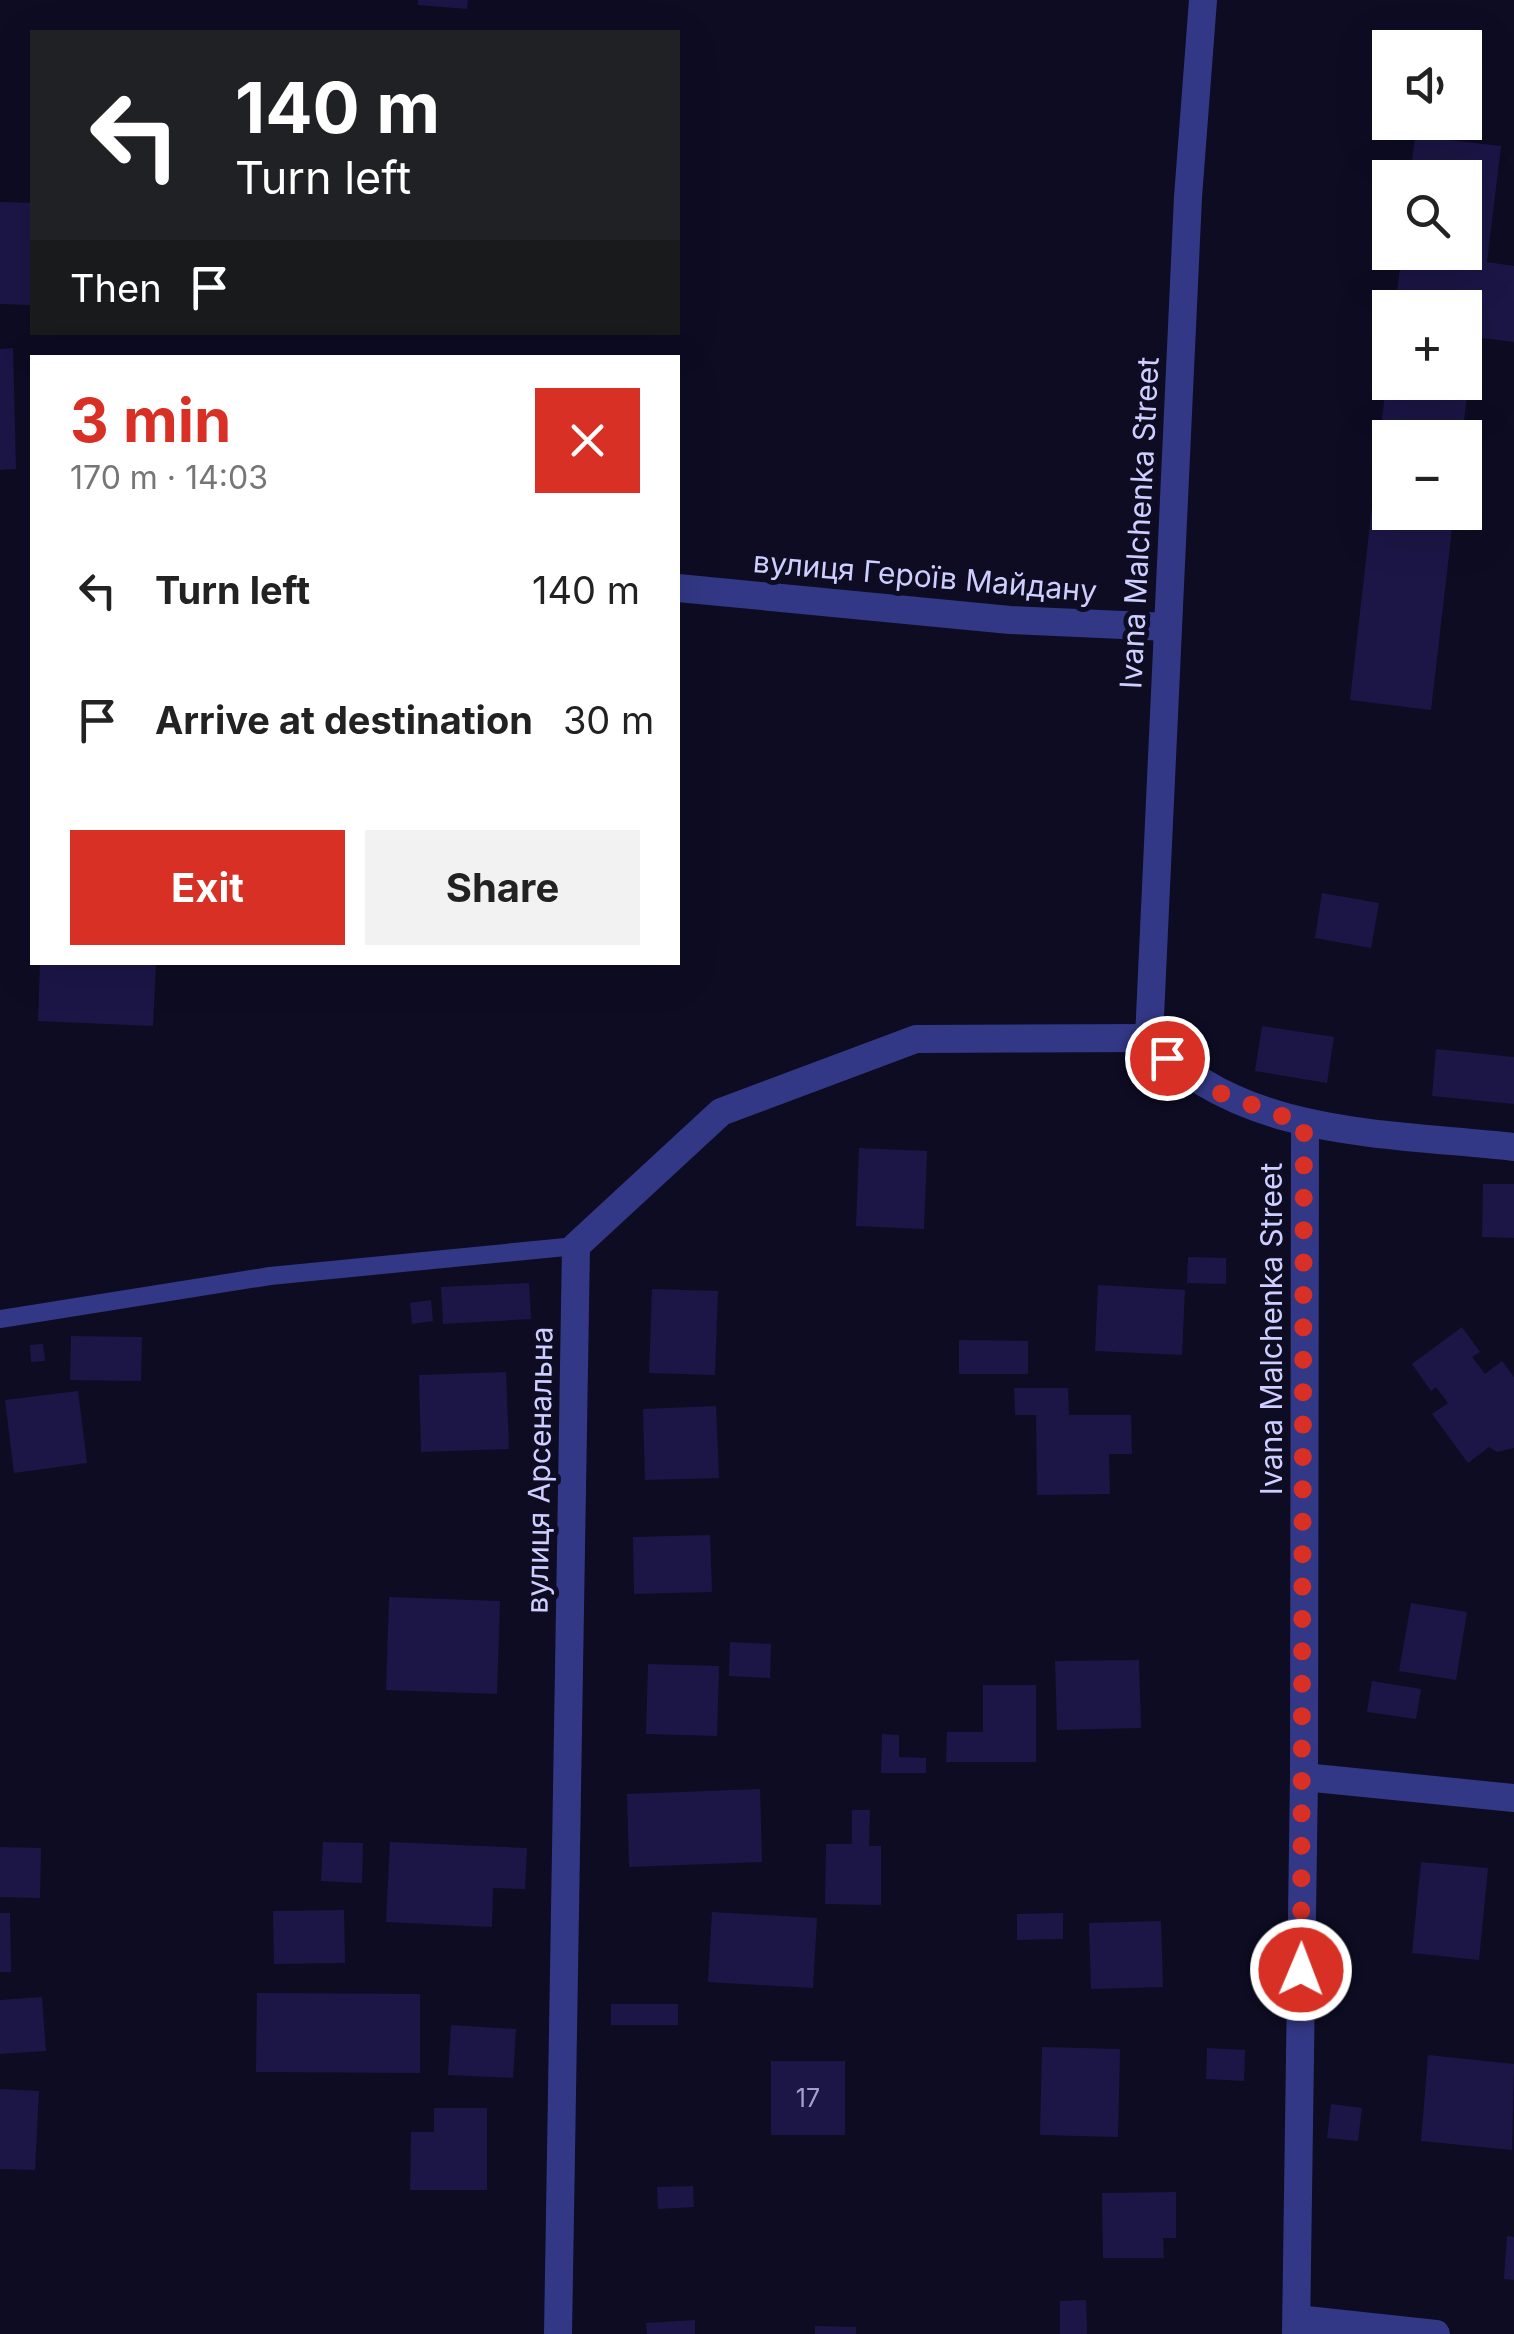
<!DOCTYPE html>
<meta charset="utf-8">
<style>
body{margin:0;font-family:Inter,sans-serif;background:#f2f2f2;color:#222;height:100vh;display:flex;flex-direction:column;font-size:38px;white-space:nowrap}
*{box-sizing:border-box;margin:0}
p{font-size:32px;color:#767676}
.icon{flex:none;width:55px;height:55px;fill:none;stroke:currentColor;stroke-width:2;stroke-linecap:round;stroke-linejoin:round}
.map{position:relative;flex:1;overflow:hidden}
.panel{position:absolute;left:30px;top:355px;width:650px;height:610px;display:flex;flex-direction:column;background:#fff;border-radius:0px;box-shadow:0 10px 40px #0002}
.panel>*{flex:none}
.top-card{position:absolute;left:30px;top:30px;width:650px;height:305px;border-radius:0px;box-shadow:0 10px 40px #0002;background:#202124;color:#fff;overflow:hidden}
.controls{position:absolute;left:1372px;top:30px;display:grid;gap:20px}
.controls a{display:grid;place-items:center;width:110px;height:110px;border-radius:0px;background:#fff;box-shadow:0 10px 40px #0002;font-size:50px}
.pin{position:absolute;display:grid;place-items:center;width:85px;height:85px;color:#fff;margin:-42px;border:5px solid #fff;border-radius:50%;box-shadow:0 2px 10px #0007}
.me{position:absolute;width:110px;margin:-55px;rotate:1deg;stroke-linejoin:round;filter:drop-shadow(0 0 8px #0008)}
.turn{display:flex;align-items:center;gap:35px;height:210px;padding:0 40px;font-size:45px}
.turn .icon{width:130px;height:130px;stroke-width:2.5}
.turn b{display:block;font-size:70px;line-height:85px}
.then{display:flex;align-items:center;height:95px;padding:0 40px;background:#0003;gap:20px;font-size:38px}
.round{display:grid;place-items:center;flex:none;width:105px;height:105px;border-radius:0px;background:#f2f2f2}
.headline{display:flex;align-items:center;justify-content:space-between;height:170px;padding:0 40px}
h1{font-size:60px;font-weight:700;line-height:75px;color:#d93025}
.action{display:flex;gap:20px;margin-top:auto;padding:20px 40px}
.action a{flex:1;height:115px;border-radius:0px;background:#d93025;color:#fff;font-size:40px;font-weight:700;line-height:115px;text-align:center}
.action a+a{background:#f2f2f2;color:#222}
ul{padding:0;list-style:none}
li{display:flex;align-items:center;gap:30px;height:130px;padding:0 40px}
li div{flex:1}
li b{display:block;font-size:38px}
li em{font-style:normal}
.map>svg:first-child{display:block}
</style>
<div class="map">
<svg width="1514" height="2334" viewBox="0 0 1514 2334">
<rect width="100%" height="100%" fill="#0d0c23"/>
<g fill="#1b1646">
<path d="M418 0H468L467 9 418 5Z"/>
<path d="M1415 136 1501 146 1487 262 1514 266V342L1474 337 1462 438H1390V512H1454L1431 710 1350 700 1387 375 1390 382H1465V308H1395L1402 252H1465V178H1410Z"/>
<path d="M0 202 32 203V305L0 304Z"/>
<path d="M13 348 16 469 0 470V349Z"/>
<path d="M1322 893 1379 903 1371 948 1315 938Z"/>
<path d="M40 962H156L153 1026 38 1021Z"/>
<path d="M1262 1026 1334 1037 1327 1083 1255 1071Z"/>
<path d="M1436 1049 1514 1057V1104L1432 1096Z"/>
<path d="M859 1148 927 1151 924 1229 856 1226Z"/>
<path d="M1483 1184H1514V1238L1482 1237Z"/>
<path d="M1188 1257 1226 1258V1284L1187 1283Z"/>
<path d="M529 1283 531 1319 443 1324 441 1287Z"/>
<path d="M1098 1285 1185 1290 1182 1355 1095 1351Z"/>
<path d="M652 1289 718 1291 715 1375 649 1373Z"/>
<path d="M431 1300 433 1321 412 1324 410 1303Z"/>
<path d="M1462 1327 1480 1352 1472 1357 1485 1374 1502 1361 1514 1377V1448L1497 1452 1489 1447 1468 1463 1432 1414 1448 1403 1436 1387 1431 1391 1412 1364Z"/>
<path d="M71 1336 142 1337 141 1381 70 1380Z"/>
<path d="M959 1340 1028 1341V1374H959Z"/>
<path d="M43 1344 45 1361 31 1362 30 1345Z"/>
<path d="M506 1372 509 1449 421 1452 419 1375Z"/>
<path d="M1014 1388H1068L1069 1415H1131L1132 1454H1109L1110 1494 1037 1495 1036 1415H1015Z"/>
<path d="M78 1391 87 1463 14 1473 5 1400Z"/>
<path d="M716 1406 719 1478 645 1480 643 1409Z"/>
<path d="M710 1535 712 1592 634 1594 633 1537Z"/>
<path d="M389 1597 500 1601 497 1694 386 1690Z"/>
<path d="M1411 1603 1467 1612 1456 1680 1399 1671Z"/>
<path d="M730 1642 771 1644 770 1678 729 1676Z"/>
<path d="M1139 1660 1141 1728 1057 1730 1055 1661Z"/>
<path d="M648 1664 719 1666 717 1736 646 1734Z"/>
<path d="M1372 1681 1421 1689 1416 1719 1367 1712Z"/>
<path d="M983 1685H1036V1762H946L947 1732H983Z"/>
<path d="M882 1734 899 1735V1757L926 1758V1773H881Z"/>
<path d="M760 1789 762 1862 629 1867 627 1794Z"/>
<path d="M852 1810H870L869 1846H881V1905L825 1904 826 1844H852Z"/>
<path d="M323 1842 363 1843 362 1883 321 1881Z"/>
<path d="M390 1842 527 1848 525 1889 493 1888 492 1927 386 1922Z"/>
<path d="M0 1847 41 1848 40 1898 0 1897Z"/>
<path d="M1421 1862 1488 1868 1479 1960 1412 1953Z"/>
<path d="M344 1910 345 1963 274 1964 273 1911Z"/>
<path d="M712 1912 817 1918 813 1988 708 1982Z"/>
<path d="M0 1913H10L11 1972H0Z"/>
<path d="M1063 1913V1939L1017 1940V1914Z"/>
<path d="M1161 1921 1163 1987 1091 1989 1089 1923Z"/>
<path d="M257 1993 420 1994V2073L256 2072Z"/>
<path d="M42 1997 46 2051 0 2054V2000Z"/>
<rect x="611" y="2004" width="67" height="21"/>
<path d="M451 2025 516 2029 513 2078 448 2075Z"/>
<path d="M1042 2047 1120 2049 1118 2137 1040 2135Z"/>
<path d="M1207 2048 1245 2050 1244 2081 1206 2079Z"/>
<path d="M1428 2055 1514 2064 1512 2150 1421 2141Z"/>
<rect x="771" y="2061" width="74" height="74"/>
<path d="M0 2089 39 2091 35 2170 0 2169Z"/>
<path d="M1331 2104 1362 2108 1358 2141 1327 2138Z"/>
<path d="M434 2108H487V2190H410L411 2132H434Z"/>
<path d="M693 2186 694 2207 658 2209 657 2187Z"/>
<path d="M1176 2192V2238H1163L1164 2258H1103L1102 2193Z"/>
<path d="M1507 2236 1514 2237V2280L1504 2279Z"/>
<path d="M1086 2300 1087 2334H1060V2301Z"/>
<path d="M695 2320V2334H647L646 2323Z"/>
<path d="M815 2326 856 2327V2334H815Z"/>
</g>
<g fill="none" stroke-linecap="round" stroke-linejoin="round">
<path stroke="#333886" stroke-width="18" d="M0 1319 270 1276 576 1246"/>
<g stroke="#333886" stroke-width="28">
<path d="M1203 0 1188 197 1149 1038C1239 1138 1390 1133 1514 1147"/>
<path d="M678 588 1010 620 1168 627"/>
<path d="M1304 1777 1514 1798"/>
<path d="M1297 2319 1436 2334"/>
<path d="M558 2334 576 1246 721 1112 916 1039 1149 1038"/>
<path d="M1296 2334 1304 1777 1305 1124"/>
</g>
</g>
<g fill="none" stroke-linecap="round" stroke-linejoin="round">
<path stroke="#d93025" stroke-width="18" stroke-dasharray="0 32.4" d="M1167 1058 1220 1093 1304 1124 1301 1970"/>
</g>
<g text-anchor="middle" stroke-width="10" stroke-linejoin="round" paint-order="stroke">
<g font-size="25" fill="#a1a0d1">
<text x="808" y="2107">17</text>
</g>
<g font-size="30" fill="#ceceff" stroke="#0d0c23">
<text transform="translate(1140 523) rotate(-87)" y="10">Ivana Malchenka Street</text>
<text transform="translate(925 577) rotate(5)" y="10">вулиця Героїв Майдану</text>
<text transform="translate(1272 1329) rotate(-90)" y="10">Ivana Malchenka Street</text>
<text transform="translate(540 1470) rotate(-89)" y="10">вулиця Арсенальна</text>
</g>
</g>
</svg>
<div class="controls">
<a><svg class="icon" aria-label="sound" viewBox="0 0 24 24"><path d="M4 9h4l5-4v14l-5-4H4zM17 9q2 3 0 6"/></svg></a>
<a><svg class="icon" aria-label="search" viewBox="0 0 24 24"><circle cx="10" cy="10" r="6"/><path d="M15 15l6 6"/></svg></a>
<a>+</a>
<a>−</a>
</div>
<div class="pin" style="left:1167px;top:1058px;background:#d93025"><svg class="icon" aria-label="arrive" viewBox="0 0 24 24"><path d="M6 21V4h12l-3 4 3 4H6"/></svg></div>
<svg class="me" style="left:1301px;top:1970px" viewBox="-20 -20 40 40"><circle r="17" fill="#d93025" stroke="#fff" stroke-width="3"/><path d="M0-11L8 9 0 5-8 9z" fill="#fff"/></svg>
<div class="top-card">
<div class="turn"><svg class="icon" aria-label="left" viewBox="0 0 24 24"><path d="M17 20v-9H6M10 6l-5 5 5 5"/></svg><div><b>140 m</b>Turn left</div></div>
<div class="then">Then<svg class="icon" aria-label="arrive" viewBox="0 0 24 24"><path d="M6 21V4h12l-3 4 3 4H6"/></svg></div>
</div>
<section class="panel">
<div class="headline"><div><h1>3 min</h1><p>170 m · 14:03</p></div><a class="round" style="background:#d93025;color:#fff"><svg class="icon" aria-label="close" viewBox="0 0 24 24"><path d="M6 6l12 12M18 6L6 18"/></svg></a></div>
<ul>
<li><svg class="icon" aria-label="left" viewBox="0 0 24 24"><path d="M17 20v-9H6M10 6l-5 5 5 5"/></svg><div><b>Turn left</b></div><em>140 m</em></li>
<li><svg class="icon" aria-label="arrive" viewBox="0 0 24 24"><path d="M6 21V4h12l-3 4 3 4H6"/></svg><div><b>Arrive at destination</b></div><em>30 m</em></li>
</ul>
<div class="action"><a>Exit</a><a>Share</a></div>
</section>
</div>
